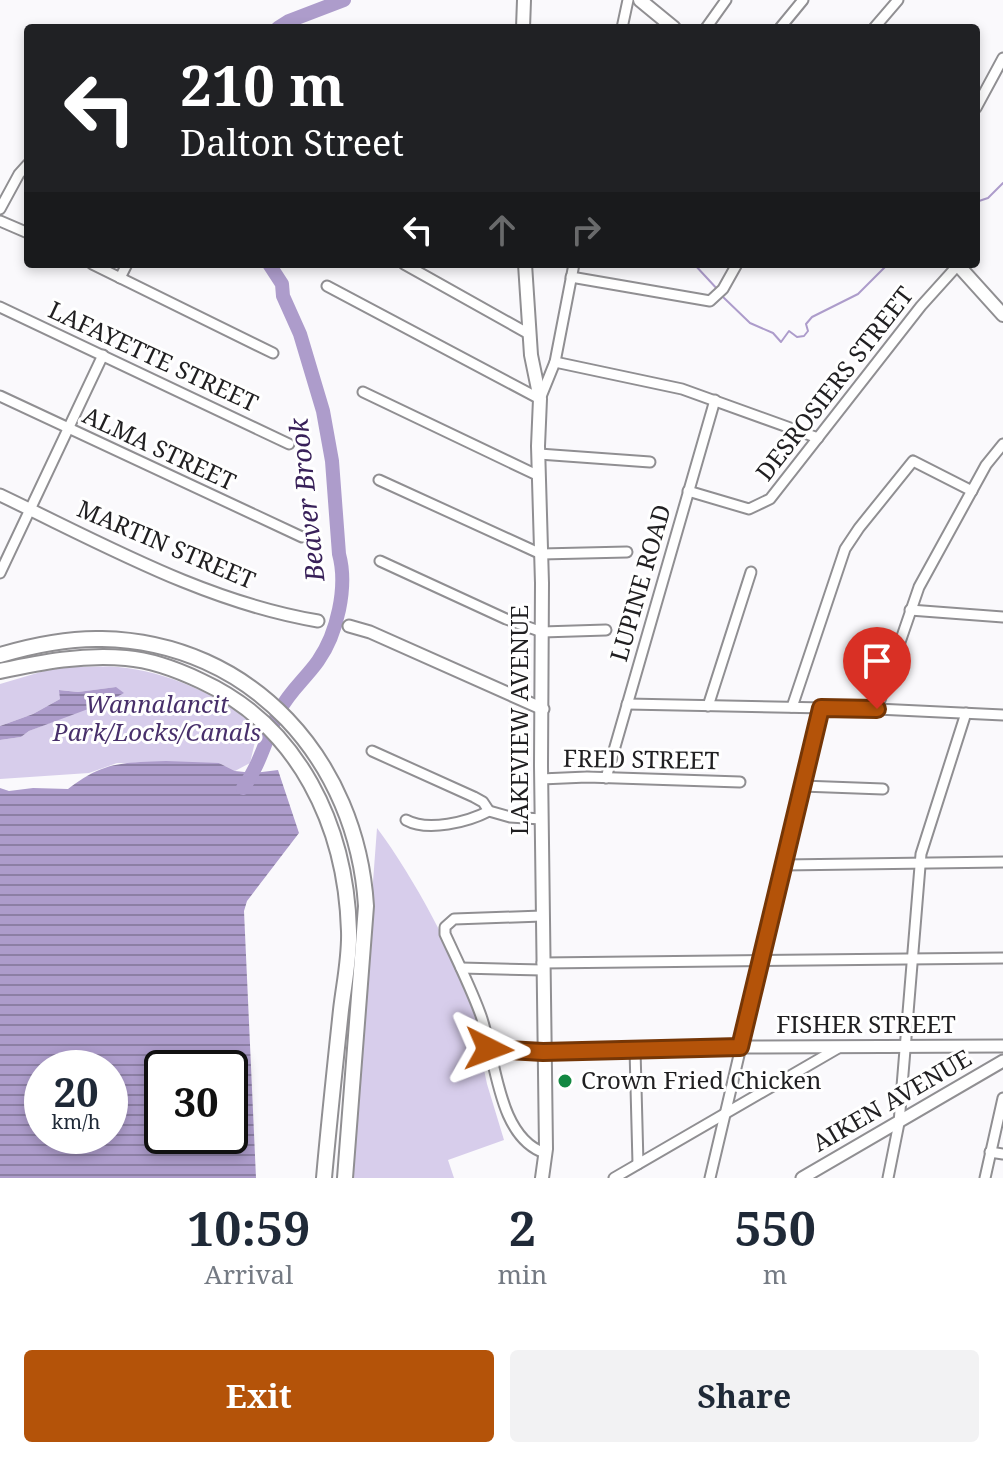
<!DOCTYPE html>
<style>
body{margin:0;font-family:"Noto Serif",serif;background:#f2f2f3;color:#1f2937;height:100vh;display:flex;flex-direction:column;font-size:30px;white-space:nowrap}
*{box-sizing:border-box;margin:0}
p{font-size:26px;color:#747a83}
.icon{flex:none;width:44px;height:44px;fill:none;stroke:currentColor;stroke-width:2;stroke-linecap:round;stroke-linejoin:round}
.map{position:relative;height:1178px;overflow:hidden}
.sheet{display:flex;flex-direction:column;background:#fff;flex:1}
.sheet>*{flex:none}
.banner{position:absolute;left:24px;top:24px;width:956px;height:244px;border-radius:8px;box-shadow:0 4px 12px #0003;background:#202124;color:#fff;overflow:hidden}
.speed{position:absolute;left:24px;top:1050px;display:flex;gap:16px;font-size:40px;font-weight:700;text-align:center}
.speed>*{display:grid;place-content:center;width:104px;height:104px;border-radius:50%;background:#fff;box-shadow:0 4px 12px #0003;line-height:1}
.speed small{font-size:20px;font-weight:400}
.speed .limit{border:4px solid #111;border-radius:12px;background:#fff;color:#111}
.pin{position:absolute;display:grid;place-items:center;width:68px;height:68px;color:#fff;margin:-82px -34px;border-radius:50% 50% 50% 0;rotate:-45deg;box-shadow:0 0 8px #0007}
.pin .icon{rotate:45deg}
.me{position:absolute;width:88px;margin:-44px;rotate:93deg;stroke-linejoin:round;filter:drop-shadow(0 0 6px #0008)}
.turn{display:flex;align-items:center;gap:28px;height:168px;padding:0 24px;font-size:36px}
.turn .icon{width:104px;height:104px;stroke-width:2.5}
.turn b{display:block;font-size:56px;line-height:68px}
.lanes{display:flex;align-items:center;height:76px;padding:0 24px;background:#0003;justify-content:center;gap:40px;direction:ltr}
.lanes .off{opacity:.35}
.eta{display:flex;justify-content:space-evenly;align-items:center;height:136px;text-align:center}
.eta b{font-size:48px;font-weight:700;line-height:56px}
.button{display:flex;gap:16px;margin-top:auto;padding:16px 24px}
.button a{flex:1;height:92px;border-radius:8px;background:#b45309;color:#fff;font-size:32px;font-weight:700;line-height:92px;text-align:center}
.button a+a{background:#f2f2f3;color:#1f2937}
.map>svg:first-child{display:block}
</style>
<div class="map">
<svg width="1003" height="1178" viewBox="0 0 1003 1178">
<defs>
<pattern id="water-rules" width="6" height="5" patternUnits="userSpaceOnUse" patternTransform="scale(2)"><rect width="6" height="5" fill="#ad9ccb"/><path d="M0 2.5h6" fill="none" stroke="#8c7fa4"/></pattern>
</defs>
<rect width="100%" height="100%" fill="#faf9fc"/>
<g fill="#d7cdeb">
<path d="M69 667C85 667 102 666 118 667 166 671 223 696 258 729L250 763 235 771 219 763H117L89 773 0 779V740L21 737 29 731 85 709 116 687 78 692 60 690V699L33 714 0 726V684L44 671Z"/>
<path d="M377 828C418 883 463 969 482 1034L477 1036 487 1084 504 1140 448 1160 454 1178H351Z"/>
</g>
<g fill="url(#water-rules)" fill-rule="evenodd">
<path d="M116 687 124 693 107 702 29 731 21 737 0 740V726L33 714 60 699 59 690 78 692Z"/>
<path d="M166 761 219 763 235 771 254 773 278 770 299 833 247 901 244 911 256 1178H0V788L9 791 33 788 68 789C105 761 121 763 166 761ZM42 1068H110V1136H42ZM162 1068H230V1136H162Z"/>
</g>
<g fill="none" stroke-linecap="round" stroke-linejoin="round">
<g stroke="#ad9ccb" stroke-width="2">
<path d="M976 202 988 198 1003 183"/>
<path d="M694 264 719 291"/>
<path d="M722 296 750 323 773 333 781 342 789 331 797 337 804 336 808 331 806 324 812 317 858 294 888 264"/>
</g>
<g stroke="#ad9ccb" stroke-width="14">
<path d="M278 28 289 21 344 0"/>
<path d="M243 788C261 764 266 736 280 710 289 692 306 678 318 661 337 634 348 587 339 554L332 461 323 411 300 334 283 296 282 284 269 264"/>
</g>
<defs>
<g id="minor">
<path d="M622 28 628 0"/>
<path d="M706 28 726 0"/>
<path d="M780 28 803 0"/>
<path d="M874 28 898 0"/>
<path d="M976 108 1003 58"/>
<path d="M0 209 19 174 28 164"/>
<path d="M0 221 28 233"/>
<path d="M92 264 273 353"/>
<path d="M404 264 529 334"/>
<path d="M571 277 710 301 723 289 737 264"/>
<path d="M120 278 127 264"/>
<path d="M327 286 540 399 555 362 574 264"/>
<path d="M0 307 289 444"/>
<path d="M555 362 682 389 818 438"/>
<path d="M363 392 539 476"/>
<path d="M0 396 302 537"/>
<path d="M539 454 650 462"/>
<path d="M379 480 541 554 627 552"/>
<path d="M688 491 749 509 770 499 921 306 958 265"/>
<path d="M380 561 506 619 542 632 606 630"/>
<path d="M0 573 103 355"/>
<path d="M910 610 1003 617"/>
<path d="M627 704 877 709 1003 715"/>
<path d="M708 706 751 572"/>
<path d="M792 707 845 549 859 528 913 461 972 491"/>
<path d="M877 709 919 587 986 465 1003 444"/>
<path d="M372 751 474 797 483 802 489 811"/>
<path d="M606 778 715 400"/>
<path d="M541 779 587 777 740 782"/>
<path d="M802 786 883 789"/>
<path d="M406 820C428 832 468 822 489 811L510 817 541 819"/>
<path d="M783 865 1003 862"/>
<path d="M542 916 454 919 445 927V934C457 960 470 986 480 1013 496 1054 496 1137 545 1153"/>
<path d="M542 963 1003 958"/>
<path d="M461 968 543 970"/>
<path d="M489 1049 543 1052"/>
<path d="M635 1049 638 1164"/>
<path d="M990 1152 1003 1154"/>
<path d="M614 1178 840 1047"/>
<path d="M710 1178 821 708"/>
<path d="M888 1178 899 1123 921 854 966 713"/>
<path d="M985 1178 1003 1098"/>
</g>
<g id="tertiary">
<path d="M0 495C103 544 205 602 318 621"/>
<path d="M349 626 370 632 543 709"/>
<path d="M543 1052 740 1047 1003 1046"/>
<path d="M802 1178 1003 1061"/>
</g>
<g id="secondary">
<path d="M640 0 674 28"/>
<path d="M523 28 524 0"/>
<path d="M525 264 531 355 540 399 538 446 542 583 541 766 546 1149 542 1178"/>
<path d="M957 264 1003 315"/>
</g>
<g id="primary">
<path d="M0 655C34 645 67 638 102 639 252 642 357 761 366 906L345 1178"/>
<path d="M0 671C42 662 83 654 126 658 151 660 178 670 201 681 299 726 346 826 349 931 350 957 344 984 341 1010 335 1066 329 1122 324 1178"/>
</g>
</defs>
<use href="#minor" stroke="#908f92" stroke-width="13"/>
<use href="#tertiary" stroke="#908f92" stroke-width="15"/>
<use href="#secondary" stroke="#908f92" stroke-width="16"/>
<use href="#primary" stroke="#908f92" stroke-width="18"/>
<use href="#minor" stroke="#fff" stroke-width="9"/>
<use href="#tertiary" stroke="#fff" stroke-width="11"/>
<use href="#secondary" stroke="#fff" stroke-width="12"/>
<use href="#primary" stroke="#fff" stroke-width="14"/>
</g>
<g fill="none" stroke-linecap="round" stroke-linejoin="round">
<defs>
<path id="route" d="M489 1049 543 1052 740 1047 821 708 877 709"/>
</defs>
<use href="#route" stroke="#753606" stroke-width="20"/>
<use href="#route" stroke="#b45309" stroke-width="14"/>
</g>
<circle fill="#138842" stroke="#fff" stroke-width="3" cx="565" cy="1081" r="8"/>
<g text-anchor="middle" stroke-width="6" stroke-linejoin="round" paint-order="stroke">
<g font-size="24" fill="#201f21" stroke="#fff">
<text transform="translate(153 357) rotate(25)" y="8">LAFAYETTE STREET</text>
<text transform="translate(835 384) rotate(-52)" y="8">DESROSIERS STREET</text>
<text transform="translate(159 449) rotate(25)" y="8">ALMA STREET</text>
<text transform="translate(166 545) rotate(23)" y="8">MARTIN STREET</text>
<text transform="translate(641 583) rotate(-74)" y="8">LUPINE ROAD</text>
<text transform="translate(520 720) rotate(-90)" y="8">LAKEVIEW AVENUE</text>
<text transform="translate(641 760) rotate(1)" y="8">FRED STREET</text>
<text x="866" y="1033">FISHER STREET</text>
<text transform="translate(892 1101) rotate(-30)" y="8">AIKEN AVENUE</text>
</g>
<g font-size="24" font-style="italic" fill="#48306b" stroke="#fff">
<text x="157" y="713">Wannalancit<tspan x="157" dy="28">Park/Locks/Canals</tspan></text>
</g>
<g font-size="24" fill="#201f21" stroke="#fff" text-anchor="start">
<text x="581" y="1089">Crown Fried Chicken</text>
</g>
<g font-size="26" font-style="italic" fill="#382059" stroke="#fff">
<text transform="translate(307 500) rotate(-96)" y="9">Beaver Brook</text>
</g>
</g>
</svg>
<div class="speed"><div>20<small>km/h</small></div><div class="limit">30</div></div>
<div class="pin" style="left:877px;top:709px;background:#d93025"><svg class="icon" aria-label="arrive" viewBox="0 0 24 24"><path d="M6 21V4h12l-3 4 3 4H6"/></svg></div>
<svg class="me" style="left:489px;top:1049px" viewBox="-20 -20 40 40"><path d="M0-17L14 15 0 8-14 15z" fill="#b45309" stroke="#fff" stroke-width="4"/></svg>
<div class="banner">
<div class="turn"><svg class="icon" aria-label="left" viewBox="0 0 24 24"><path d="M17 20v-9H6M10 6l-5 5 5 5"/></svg><div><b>210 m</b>Dalton Street</div></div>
<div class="lanes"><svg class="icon" aria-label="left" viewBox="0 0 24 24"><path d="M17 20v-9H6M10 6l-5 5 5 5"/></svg><svg class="icon off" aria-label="ahead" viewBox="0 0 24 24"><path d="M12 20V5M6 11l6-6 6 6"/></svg><svg class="icon off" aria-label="right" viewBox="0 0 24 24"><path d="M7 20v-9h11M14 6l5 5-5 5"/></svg></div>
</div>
</div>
<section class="sheet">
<div class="eta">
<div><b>10:59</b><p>Arrival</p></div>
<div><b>2</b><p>min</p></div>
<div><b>550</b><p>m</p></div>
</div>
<div class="button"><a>Exit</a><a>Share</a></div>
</section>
